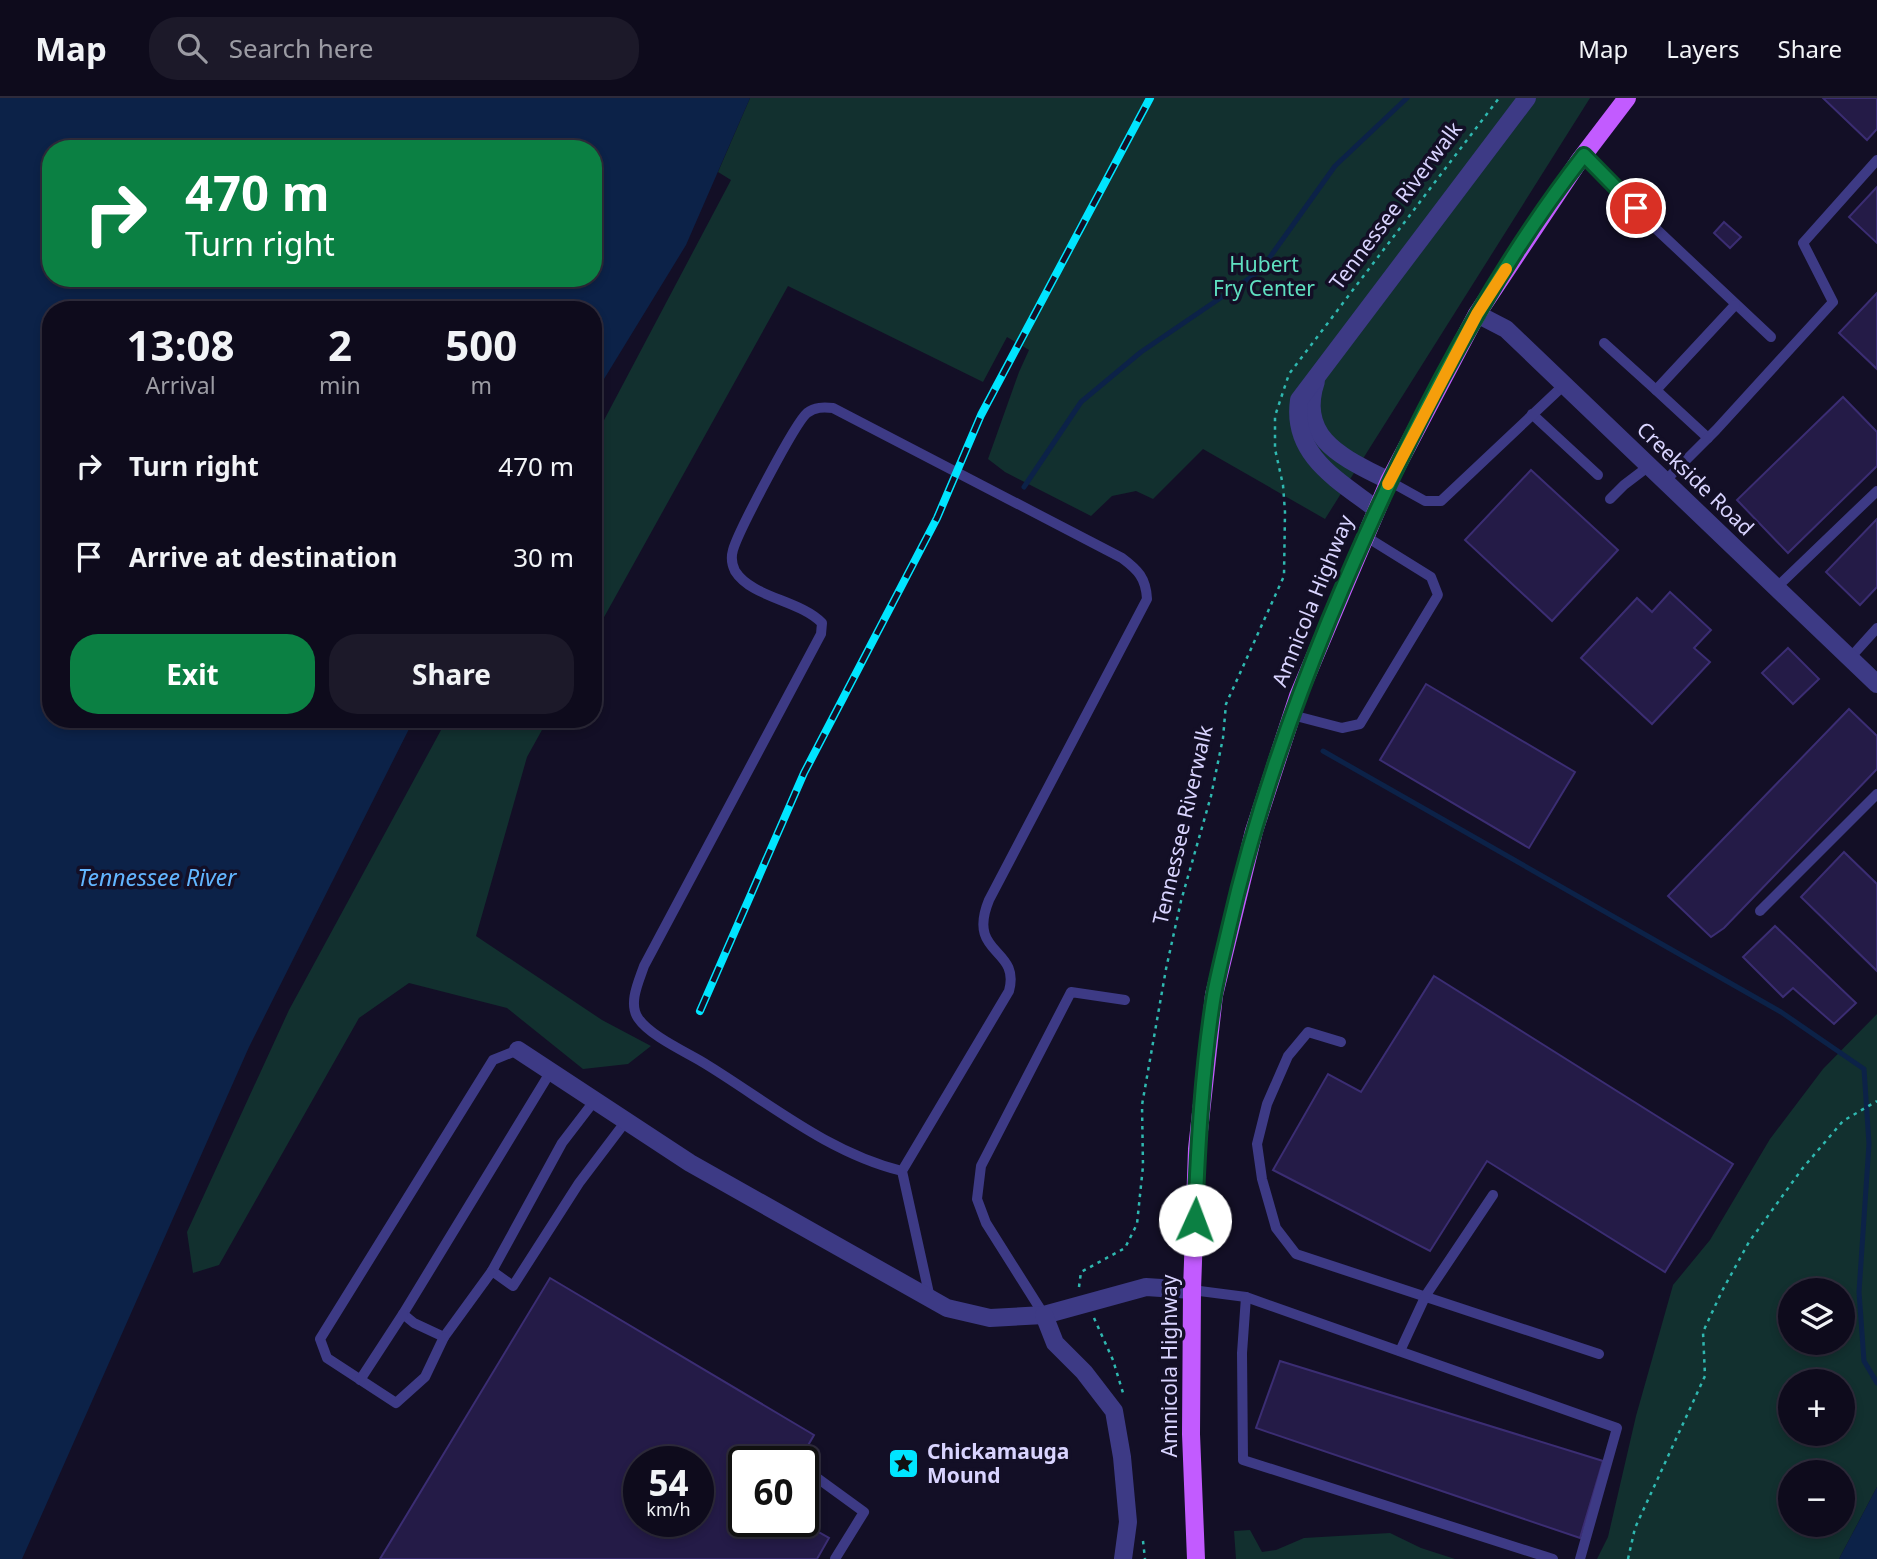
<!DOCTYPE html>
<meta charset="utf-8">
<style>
body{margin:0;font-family:"Noto Sans",sans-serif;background:#1c1929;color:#f1f3f6;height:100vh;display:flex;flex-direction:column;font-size:26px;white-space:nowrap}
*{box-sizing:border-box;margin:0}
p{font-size:23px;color:#9b9ba3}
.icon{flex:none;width:38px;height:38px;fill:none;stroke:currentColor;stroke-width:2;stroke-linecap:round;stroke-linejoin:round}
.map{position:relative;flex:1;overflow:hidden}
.details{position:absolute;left:42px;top:203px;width:560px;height:427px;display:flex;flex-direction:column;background:#0e0b1c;border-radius:28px;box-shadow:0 4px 10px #0003,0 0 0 2px #2e2b3b}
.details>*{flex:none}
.top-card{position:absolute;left:42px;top:42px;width:560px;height:147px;border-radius:28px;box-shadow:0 4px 10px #0003,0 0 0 2px #2e2b3b;background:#0b8043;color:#fff;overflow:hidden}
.buttons{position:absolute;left:1778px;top:1180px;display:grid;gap:14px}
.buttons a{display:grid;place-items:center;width:77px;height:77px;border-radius:50%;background:#0e0b1c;box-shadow:0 4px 10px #0003,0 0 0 2px #2e2b3b;font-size:35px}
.speed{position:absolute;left:623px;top:1348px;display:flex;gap:14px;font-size:35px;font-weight:700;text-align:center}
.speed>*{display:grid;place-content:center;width:91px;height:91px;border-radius:50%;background:#0e0b1c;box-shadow:0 4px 10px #0003,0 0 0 2px #2e2b3b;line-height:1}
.speed small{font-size:18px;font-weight:400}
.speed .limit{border:4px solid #111;border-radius:10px;background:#fff;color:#111}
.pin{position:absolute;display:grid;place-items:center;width:60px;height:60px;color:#fff;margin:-30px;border:4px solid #fff;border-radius:50%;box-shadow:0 2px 7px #0007}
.me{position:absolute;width:77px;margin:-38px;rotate:2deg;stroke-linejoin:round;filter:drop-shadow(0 0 5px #0008)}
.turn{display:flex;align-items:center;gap:24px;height:147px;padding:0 28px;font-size:32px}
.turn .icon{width:91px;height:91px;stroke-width:2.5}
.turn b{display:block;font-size:49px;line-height:60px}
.eta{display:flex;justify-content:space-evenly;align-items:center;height:119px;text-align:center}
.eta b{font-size:42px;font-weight:700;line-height:49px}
.primary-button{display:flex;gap:14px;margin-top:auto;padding:14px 28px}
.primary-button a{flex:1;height:80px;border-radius:28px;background:#0b8043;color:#fff;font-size:28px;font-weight:700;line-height:80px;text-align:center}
.primary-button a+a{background:#1c1929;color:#f1f3f6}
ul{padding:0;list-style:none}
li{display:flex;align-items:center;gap:21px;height:91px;padding:0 28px}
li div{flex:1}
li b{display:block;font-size:26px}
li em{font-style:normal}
header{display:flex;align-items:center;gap:42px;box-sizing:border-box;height:98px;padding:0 35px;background:#0e0b1c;border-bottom:2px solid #2e2b3b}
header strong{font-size:33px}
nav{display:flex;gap:38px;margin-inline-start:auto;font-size:24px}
.search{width:490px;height:63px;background:#1c1929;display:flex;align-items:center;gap:18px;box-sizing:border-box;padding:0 24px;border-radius:28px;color:#9b9ba3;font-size:26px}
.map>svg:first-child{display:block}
</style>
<header>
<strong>Map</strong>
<div class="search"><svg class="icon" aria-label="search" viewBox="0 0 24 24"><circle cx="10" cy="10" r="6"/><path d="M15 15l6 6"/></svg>Search here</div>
<nav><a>Map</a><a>Layers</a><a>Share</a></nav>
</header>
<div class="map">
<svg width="1877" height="1461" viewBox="0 0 1877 1461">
<rect width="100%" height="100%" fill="#130f26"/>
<g fill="#12302f" fill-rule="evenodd">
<path d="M750 0H1590L1325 421 1203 351 1153 401 1136 393 1112 398 1091 418 1005 374 988 361 1019 274 1029 252 1007 239 983 284 788 188 593 539V343L731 82 718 74Z"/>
<path d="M447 621H548L527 659 476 838 602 922 651 948 628 966 583 971 507 910 409 885 359 920 219 1167 193 1175 187 1134 289 912Z"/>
<path d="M1877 916V1389L1839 1461H1597L1608 1439 1636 1318 1673 1187 1710 1142 1770 1041 1823 971ZM1790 1192H1843V1244H1790ZM1790 1283H1843V1335H1790ZM1790 1374H1843V1426H1790Z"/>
<path d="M1250 1432 1262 1454 1276 1452 1304 1440 1390 1435 1421 1450 1455 1461H1236L1234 1433Z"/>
</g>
<g fill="#0c2248" fill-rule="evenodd">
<path d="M0 0H750L686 147 593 299V212H51V621H414L249 949 22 1461H0ZM51 51H593V180H51Z"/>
<path d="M1877 1389V1461H1839Z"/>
</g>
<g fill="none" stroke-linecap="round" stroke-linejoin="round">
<g stroke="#0c2248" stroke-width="5">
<path d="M1024 389 1081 304 1141 254 1260 173 1335 68 1407 0"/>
<path d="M1323 653 1781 914 1864 971 1869 1046 1859 1194 1864 1263 1877 1285"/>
</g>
</g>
<g fill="#241b47" stroke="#3b2d73" stroke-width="2" fill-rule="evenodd">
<path d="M1823 0H1877V31L1867 42Z"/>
<path d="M1877 89V145L1849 119Z"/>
<path d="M1724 124 1741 139 1730 150 1714 135Z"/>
<path d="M1877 195V271L1839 235Z"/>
<path d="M1843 299 1877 334V368L1788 455 1737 402Z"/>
<path d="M1531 372 1618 452 1552 523 1465 442Z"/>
<path d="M1877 421V489L1860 507 1826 474Z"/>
<path d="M1670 494 1711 532 1694 550 1710 564 1652 626 1581 560 1637 500 1652 514Z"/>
<path d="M1788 550 1819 581 1793 606 1762 575Z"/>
<path d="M1426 586 1575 674 1529 750 1380 662Z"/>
<path d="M1849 611 1877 638V671L1724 830 1711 839 1668 798Z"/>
<path d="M1844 754 1877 786V873L1801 799Z"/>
<path d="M1775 828 1856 905 1834 926 1793 890 1783 899 1743 859Z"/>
<path d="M1434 878 1733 1066 1665 1174 1487 1063 1430 1153 1273 1072 1328 976 1361 994Z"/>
<path d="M550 1180 814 1337 799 1363H744V1423H799L829 1440 817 1461H380ZM639 1363H698V1423H639Z"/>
<path d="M1280 1263 1603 1363 1580 1440 1256 1330Z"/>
</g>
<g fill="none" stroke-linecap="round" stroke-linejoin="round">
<g stroke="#2fb8b0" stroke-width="2.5" stroke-dasharray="3.5 5" stroke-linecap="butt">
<path d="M1079 1189 1081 1174 1125 1150 1137 1126 1143 1068 1142 1007 1166 871 1181 803 1211 698 1223 640 1226 606 1284 478 1285 414 1283 387 1275 351V318L1289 276 1499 0"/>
<path d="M1094 1220 1113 1262 1123 1295"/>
<path d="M1143 1443 1145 1461"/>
<path d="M1628 1461 1635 1430 1705 1278 1703 1234 1722 1193 1749 1144 1802 1071 1843 1023 1877 1003"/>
</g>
<g stroke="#3d3a85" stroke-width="10">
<path d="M1584 57 1653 128 1771 239"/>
<path d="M1604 245 1656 292"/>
<path d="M1532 316 1598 377"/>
<path d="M1708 340 1656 292 1735 207"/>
<path d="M1389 383 1425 403H1441L1564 287"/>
<path d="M1664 384 1716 332 1833 204 1803 145 1877 62"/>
<path d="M1610 401 1624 387 1649 368"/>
<path d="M1776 490 1877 393"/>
<path d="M1850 560 1877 530"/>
<path d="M1292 617 1342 630 1360 626 1438 497 1431 479 1365 438"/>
<path d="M1760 813 1877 696"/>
<path d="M1341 944 1308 934 1288 958 1267 1006 1257 1046 1262 1081 1276 1130 1296 1156 1599 1256"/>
<path d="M551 973 403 1216 414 1225 444 1239 492 1173 513 1188 579 1085 626 1023"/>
<path d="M902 1073C828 1055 768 1004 704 965 686 954 650 938 638 920 628 905 639 883 644 868L821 536 822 525C800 502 752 500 735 473 732 467 731 459 733 452 738 434 795 325 807 315 815 309 823 309 833 310L1122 460C1138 472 1146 480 1147 501L989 802C966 858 1021 849 1009 893L902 1073 930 1200"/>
<path d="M492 1173 562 1045 595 1002"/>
<path d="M1192 1192 1246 1199 1617 1330 1580 1461"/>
<path d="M1246 1199 1242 1255 1243 1362 1553 1461"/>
<path d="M1044 1217 986 1125 977 1101 981 1068 1071 894 1125 902"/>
<path d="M444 1239 425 1279 396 1305 327 1260 320 1241 493 962 518 952"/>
<path d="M1400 1253 1426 1197 1493 1097"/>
<path d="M360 1282 403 1216"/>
<path d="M809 1374 864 1414 835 1461"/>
</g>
<g stroke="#3d3a85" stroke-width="18">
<path d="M1477 216 1506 231 1877 586"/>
<path d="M1316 283C1296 342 1347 361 1389 383"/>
<path d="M1376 411C1338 382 1291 357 1299 302L1527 0"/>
<path d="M518 952 690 1065 947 1210 990 1220 1044 1217 1146 1189 1192 1192"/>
<path d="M1044 1217 1055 1245 1084 1274 1114 1313 1122 1359 1128 1424 1123 1461"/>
</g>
<path stroke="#c25bff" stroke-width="18" d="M1196 1461 1191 1336 1192 1192 1197 1051 1214 897 1254 733 1298 598 1389 383 1477 216 1579 63 1627 0"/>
<defs>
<path id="rail" d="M700 913 804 675 937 420 981 317 1150 0"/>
</defs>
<use href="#rail" stroke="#00e5ff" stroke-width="8"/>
<use href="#rail" stroke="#130f26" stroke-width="5" stroke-dasharray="16" stroke-linecap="butt"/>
</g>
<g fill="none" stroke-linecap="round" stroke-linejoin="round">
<defs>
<path id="route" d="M1195 1122C1198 1047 1202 971 1214 897 1218 875 1224 852 1229 830 1253 724 1288 622 1329 522 1396 361 1476 196 1584 57L1636 110"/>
</defs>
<use href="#route" stroke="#07532c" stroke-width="18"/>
<use href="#route" stroke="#0b8043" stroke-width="12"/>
<path stroke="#f59e0b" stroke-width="12" d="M1388 386 1477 216 1506 171"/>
</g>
<defs>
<symbol id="sight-square" viewBox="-11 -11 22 22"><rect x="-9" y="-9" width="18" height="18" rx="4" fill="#00e5ff" stroke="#130f26"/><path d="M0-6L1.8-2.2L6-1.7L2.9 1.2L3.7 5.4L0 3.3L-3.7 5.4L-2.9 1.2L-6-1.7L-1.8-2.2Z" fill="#111"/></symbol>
</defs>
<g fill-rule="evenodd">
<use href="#sight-square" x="886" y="1348" width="35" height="35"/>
</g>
<g text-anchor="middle" stroke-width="7" stroke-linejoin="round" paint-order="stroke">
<g font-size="21" fill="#d9d4ff" stroke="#130f26">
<text transform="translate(1396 108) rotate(-53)" y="7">Tennessee Riverwalk</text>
<text transform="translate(1695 381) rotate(44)" y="7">Creekside Road</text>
<text transform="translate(1313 503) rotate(-68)" y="7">Amnicola Highway</text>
<text transform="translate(1183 727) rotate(-77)" y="7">Tennessee Riverwalk</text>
<text transform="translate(1170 1268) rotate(-90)" y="7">Amnicola Highway</text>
</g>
<g font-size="21" fill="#5fe0c0" stroke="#130f26">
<text x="1264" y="174">Hubert<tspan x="1264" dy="24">Fry Center</tspan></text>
</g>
<g font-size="21" font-weight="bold" fill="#d9d4ff" stroke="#130f26" text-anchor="start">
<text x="927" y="1361">Chickamauga<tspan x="927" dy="24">Mound</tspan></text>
</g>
<g font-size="23" font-style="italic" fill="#62b6ff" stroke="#130f26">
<text x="157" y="788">Tennessee River</text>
</g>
</g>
</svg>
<div class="buttons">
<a><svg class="icon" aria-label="layers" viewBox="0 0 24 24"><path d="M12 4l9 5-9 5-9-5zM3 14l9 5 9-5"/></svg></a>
<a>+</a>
<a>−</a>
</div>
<div class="speed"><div>54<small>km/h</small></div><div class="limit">60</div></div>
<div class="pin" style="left:1636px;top:110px;background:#d93025"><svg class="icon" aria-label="arrive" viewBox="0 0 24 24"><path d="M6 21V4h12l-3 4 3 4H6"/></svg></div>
<svg class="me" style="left:1195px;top:1122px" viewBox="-20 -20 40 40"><circle r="19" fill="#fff"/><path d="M0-13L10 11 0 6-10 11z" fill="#0b8043"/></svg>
<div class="top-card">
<div class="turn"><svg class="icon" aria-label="right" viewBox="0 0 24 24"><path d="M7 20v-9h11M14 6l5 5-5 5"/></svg><div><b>470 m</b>Turn right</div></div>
</div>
<section class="details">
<div class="eta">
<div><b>13:08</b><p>Arrival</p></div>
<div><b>2</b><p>min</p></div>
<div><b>500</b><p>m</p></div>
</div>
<ul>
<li><svg class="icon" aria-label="right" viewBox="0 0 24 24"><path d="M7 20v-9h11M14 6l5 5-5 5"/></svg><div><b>Turn right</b></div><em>470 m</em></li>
<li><svg class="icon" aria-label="arrive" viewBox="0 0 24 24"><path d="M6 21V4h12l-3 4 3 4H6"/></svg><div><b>Arrive at destination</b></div><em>30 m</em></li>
</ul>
<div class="primary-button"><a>Exit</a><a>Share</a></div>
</section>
</div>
